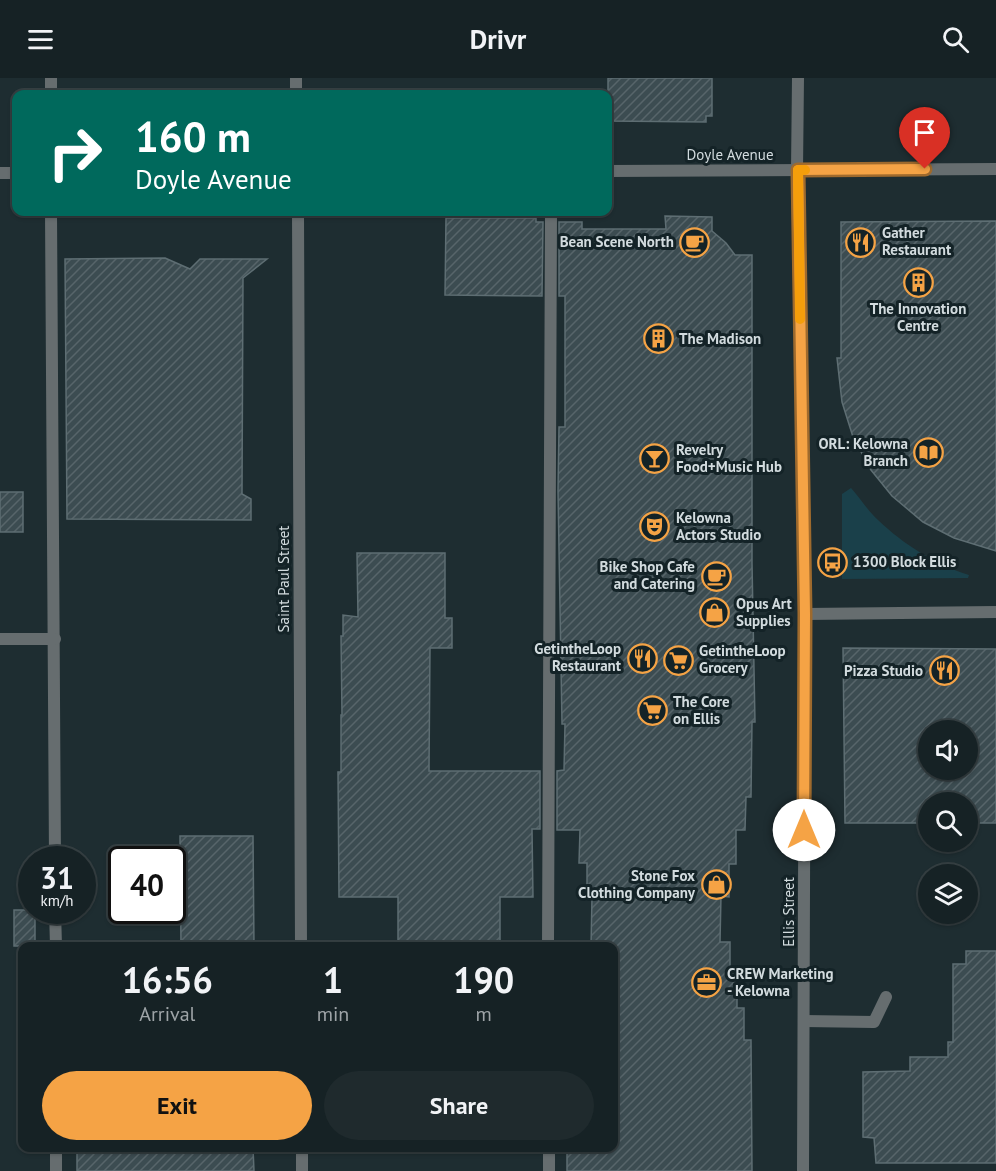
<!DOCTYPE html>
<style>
body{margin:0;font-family:"PT Sans",sans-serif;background:#1f2a2d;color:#f1f3f6;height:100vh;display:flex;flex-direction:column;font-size:22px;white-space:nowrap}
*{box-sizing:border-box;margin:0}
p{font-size:20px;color:#9ea4a7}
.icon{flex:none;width:33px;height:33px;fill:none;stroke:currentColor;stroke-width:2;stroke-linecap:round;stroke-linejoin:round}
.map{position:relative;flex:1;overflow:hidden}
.details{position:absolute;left:18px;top:864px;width:600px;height:210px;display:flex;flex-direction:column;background:#162225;border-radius:12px;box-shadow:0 2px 4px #0004,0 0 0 2px #353f42}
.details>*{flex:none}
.top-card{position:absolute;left:12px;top:12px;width:600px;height:126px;border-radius:12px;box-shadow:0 2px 4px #0004,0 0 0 2px #353f42;background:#00695c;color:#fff;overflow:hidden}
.tools{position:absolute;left:918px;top:642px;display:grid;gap:12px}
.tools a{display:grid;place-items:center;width:60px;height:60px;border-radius:50%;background:#162225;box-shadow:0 2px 4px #0004,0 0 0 2px #353f42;font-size:30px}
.speed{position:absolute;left:18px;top:768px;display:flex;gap:12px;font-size:30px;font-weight:700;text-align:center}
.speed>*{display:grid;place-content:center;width:78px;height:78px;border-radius:50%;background:#162225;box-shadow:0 2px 4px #0004,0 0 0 2px #353f42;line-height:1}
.speed small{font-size:15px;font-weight:400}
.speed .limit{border:3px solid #111;border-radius:9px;background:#fff;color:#111}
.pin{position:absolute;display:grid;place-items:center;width:51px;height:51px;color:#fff;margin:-62px -26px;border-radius:50% 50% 50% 0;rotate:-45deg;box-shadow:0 0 6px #0007}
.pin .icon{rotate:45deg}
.me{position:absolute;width:66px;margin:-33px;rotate:0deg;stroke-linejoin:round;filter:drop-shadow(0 0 4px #0008)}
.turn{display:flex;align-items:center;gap:21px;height:126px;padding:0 24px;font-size:27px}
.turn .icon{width:78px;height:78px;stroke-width:2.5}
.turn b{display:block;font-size:42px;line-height:51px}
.eta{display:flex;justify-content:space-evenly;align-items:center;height:102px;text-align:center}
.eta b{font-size:36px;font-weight:800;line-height:42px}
.button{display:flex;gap:12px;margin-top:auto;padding:12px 24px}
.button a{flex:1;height:69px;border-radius:36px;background:#f5a345;color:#111;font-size:24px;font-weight:800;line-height:69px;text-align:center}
.button a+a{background:#1f2a2d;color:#f1f3f6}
header{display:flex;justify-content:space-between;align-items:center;height:78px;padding:0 24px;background:#162225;font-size:27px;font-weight:800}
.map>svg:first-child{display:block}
</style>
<header><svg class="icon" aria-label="menu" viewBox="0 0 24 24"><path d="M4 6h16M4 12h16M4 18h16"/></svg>Drivr<svg class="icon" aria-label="search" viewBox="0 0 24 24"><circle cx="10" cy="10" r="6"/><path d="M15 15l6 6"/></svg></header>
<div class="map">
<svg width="996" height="1093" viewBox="0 0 996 1093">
<defs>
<pattern id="building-hatch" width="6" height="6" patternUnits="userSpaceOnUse" patternTransform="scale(1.5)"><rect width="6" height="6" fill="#3c4c51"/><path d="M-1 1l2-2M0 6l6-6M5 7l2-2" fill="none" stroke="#57656a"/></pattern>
</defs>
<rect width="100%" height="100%" fill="#1e2d31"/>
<path fill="#1a404a" d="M851 410C860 420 868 433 878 442 903 466 936 487 969 497L968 500 842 501V416Z"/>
<g fill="url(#building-hatch)" stroke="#5e6e73" stroke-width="1.5" fill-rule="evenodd">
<path d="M608 0H712V38H706V44L608 43Z"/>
<path d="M665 138 712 139V153L726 165 735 177H752V485L755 644H752L751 719H746L745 752H736V786H729V819L721 818 720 864H730V896H737V930H744V962H751L752 1093H567V1070H614V868H591L592 819H587V785H579L580 752H557V693L564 692 565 646H562L558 413 559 349H565V218H559V144H582V151H666Z"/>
<path d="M446 140H536V144H543L542 218 445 217Z"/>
<path d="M996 143V473L954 460 923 444 892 418 871 392 853 359 842 324 837 280H841V144Z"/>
<path d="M165 180 190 191 200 181H267L243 200 242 416 251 421V442L67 441 65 181Z"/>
<rect x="0" y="414" width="23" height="40"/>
<path d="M357 475H445V540H452V570H430L429 693H540V751H532L533 819H500V868H398V819H339L338 694H341V637H342L341 558H343V537L358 539Z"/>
<path d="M843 570 996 571V745H968V724H928V745H845ZM928 652H968V692H928Z"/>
<path d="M180 758H253L254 868H181Z"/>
<rect x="14" y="832" width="21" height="36"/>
<path d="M966 873H996V1085H876L874 1060 863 1059V994L910 993V979H948V964H953V886H966Z"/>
<path d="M77 1070H253L254 1093H77Z"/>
</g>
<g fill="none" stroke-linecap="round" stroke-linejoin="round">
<g stroke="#666d6f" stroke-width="12">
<path d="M51 16V0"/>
<path d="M51 134 55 782"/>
<path d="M805 536 996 534"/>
<path d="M55 832 56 868"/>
<path d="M548 868 551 134"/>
<path d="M804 943 874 944 886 919"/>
<path d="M56 1070V1093"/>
<path d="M549 1070V1093"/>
</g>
<g stroke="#666d6f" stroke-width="12">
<path d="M296 0V16"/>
<path d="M608 93 996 91"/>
<path d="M0 95H16"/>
<path d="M298 134 301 868"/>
<path d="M0 561H55"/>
<path d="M302 1070V1093"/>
</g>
<path stroke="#666d6f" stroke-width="12" d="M798 0 797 92 805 536 803 1093"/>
</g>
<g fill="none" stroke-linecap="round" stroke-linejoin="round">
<defs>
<path id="route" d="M804 752 805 536 798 92 925 91"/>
</defs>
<use href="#route" stroke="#9f6a2d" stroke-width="15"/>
<use href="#route" stroke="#f5a345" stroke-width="10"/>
<path stroke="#f59e0b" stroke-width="10" d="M800 241 798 92H805"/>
</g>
<defs>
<symbol id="cafe-ring" viewBox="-11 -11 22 22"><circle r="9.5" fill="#142327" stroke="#f5a345" stroke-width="1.5"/><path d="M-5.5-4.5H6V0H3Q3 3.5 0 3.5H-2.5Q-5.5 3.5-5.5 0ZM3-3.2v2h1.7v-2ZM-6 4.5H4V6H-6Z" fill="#f5a345"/></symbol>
<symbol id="restaurant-ring" viewBox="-11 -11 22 22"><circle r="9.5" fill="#142327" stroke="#f5a345" stroke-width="1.5"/><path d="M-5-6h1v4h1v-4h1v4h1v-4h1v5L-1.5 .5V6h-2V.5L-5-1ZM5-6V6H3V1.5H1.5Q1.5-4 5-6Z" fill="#f5a345"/></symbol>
<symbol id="building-ring" viewBox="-11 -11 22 22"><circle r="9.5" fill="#142327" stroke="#f5a345" stroke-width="1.5"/><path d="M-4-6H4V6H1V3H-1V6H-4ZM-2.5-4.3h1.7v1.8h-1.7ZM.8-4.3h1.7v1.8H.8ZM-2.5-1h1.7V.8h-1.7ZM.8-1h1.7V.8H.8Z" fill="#f5a345"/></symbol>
<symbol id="library-ring" viewBox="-11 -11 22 22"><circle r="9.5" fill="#142327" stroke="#f5a345" stroke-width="1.5"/><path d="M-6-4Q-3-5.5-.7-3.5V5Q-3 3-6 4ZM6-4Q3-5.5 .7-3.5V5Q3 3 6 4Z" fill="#f5a345"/></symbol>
<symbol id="bar-ring" viewBox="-11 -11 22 22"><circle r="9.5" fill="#142327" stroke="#f5a345" stroke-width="1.5"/><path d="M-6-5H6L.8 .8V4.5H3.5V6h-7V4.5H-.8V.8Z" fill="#f5a345"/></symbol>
<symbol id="theatre-ring" viewBox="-11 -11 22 22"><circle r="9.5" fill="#142327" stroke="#f5a345" stroke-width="1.5"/><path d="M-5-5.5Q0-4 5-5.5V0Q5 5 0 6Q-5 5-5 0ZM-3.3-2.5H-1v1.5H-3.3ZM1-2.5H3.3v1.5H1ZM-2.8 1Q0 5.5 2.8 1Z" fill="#f5a345"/></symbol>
<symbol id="bus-ring" viewBox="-11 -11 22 22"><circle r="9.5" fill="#142327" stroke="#f5a345" stroke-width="1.5"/><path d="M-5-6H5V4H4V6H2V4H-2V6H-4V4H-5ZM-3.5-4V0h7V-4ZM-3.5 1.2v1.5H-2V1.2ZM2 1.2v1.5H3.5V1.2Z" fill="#f5a345"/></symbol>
<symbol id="shop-ring" viewBox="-11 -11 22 22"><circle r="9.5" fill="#142327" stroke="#f5a345" stroke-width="1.5"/><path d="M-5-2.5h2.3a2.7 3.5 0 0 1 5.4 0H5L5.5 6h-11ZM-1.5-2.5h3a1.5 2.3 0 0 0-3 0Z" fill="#f5a345"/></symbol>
<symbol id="supermarket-ring" viewBox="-11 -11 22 22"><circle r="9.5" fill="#142327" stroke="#f5a345" stroke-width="1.5"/><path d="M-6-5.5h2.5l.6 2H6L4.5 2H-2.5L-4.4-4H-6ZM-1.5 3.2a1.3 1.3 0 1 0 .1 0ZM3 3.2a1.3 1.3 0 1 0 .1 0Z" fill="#f5a345"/></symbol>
<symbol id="office-ring" viewBox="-11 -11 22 22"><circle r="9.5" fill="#142327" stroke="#f5a345" stroke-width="1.5"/><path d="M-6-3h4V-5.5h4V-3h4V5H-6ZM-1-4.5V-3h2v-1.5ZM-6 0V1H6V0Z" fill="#f5a345"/></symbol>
</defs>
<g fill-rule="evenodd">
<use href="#cafe-ring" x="678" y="148" width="33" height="33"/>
<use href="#restaurant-ring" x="844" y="148" width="33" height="33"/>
<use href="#building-ring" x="902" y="188" width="33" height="33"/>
<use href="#building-ring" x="642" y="244" width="33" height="33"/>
<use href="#library-ring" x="912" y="358" width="33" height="33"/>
<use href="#bar-ring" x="638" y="364" width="33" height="33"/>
<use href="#theatre-ring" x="638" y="432" width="33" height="33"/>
<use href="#bus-ring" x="816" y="468" width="33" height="33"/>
<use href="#cafe-ring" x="700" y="482" width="33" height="33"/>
<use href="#shop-ring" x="698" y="518" width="33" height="33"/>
<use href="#restaurant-ring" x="626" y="564" width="33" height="33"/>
<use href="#supermarket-ring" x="662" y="566" width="33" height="33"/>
<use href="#restaurant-ring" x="928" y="576" width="33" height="33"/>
<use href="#supermarket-ring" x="636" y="616" width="33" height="33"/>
<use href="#shop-ring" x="700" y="790" width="33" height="33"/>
<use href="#office-ring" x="690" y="888" width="33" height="33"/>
</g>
<g text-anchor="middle" stroke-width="6" stroke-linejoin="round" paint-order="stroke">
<g font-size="15" fill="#d2dbde" stroke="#142327">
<text x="730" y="82">Doyle Avenue</text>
<text transform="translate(284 501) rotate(-90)" y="5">Saint Paul Street</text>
<text transform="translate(789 834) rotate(-90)" y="5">Ellis Street</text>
</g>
<g font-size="15" font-weight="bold" fill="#d2dbde" stroke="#142327" text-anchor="start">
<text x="882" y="160">Gather<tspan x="882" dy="17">Restaurant</tspan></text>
<text x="674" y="169" text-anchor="end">Bean Scene North</text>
<text x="918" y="236" text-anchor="middle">The Innovation<tspan x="918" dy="17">Centre</tspan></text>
<text x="679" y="266">The Madison</text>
<text x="908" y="371" text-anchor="end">ORL: Kelowna<tspan x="908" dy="17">Branch</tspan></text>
<text x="676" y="377">Revelry<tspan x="676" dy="17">Food+Music Hub</tspan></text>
<text x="676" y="445">Kelowna<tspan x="676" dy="17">Actors Studio</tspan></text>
<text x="853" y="489">1300 Block Ellis</text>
<text x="695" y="494" text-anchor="end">Bike Shop Cafe<tspan x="695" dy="17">and Catering</tspan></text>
<text x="736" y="531">Opus Art<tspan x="736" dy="17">Supplies</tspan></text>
<text x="621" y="576" text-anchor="end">GetintheLoop<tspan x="621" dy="17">Restaurant</tspan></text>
<text x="699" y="578">GetintheLoop<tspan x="699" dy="17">Grocery</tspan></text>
<text x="923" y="598" text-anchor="end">Pizza Studio</text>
<text x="673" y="629">The Core<tspan x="673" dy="17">on Ellis</tspan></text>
<text x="695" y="803" text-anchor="end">Stone Fox<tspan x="695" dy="17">Clothing Company</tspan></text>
<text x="727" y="901">CREW Marketing<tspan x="727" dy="17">- Kelowna</tspan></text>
</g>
</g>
</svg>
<div class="tools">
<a><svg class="icon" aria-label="sound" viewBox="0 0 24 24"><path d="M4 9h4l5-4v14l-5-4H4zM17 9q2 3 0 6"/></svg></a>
<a><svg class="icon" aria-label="search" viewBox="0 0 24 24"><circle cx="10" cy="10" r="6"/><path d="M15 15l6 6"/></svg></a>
<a><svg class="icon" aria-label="layers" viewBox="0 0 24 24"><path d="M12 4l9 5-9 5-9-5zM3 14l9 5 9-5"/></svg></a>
</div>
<div class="speed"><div>31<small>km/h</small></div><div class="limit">40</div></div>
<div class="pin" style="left:925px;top:91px;background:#d93025"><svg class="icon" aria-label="arrive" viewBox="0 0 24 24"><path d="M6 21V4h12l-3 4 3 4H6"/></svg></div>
<svg class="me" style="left:804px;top:752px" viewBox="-20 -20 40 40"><circle r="19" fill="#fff"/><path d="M0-13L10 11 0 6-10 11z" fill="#f5a345"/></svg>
<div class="top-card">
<div class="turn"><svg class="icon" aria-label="right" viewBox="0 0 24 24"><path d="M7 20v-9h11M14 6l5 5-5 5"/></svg><div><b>160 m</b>Doyle Avenue</div></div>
</div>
<section class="details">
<div class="eta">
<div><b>16:56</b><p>Arrival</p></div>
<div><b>1</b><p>min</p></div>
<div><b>190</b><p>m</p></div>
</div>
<div class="button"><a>Exit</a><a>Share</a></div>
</section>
</div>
